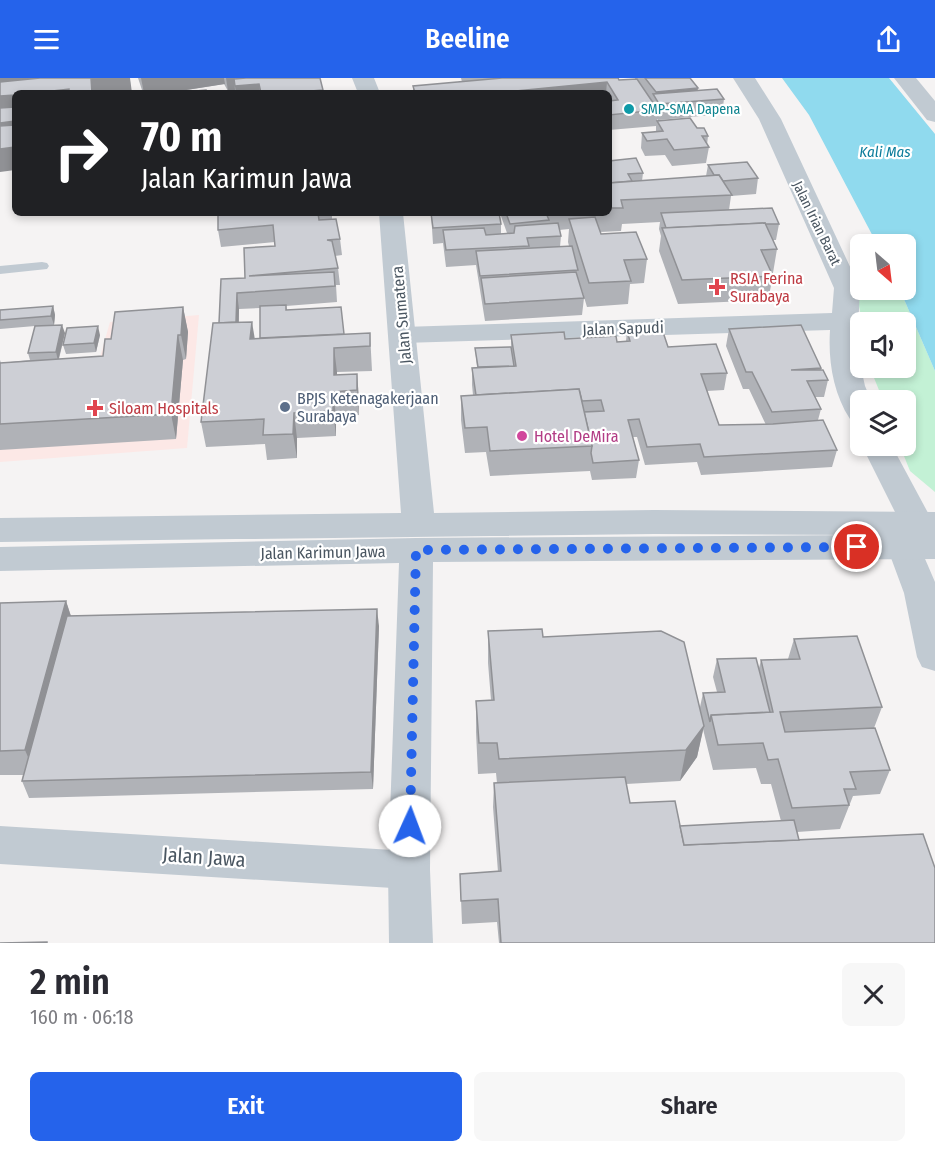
<!DOCTYPE html>
<meta charset="utf-8">
<style>
body{margin:0;font-family:"Fira Sans Condensed",sans-serif;background:#f7f7f7;color:#2b2b33;height:100vh;display:flex;flex-direction:column;font-size:22px;white-space:nowrap}
*{box-sizing:border-box;margin:0}
p{font-size:20px;color:#7c7c81}
.icon{flex:none;width:33px;height:33px;fill:none;stroke:currentColor;stroke-width:2;stroke-linecap:round;stroke-linejoin:round}
.map{position:relative;height:865px;overflow:hidden}
.sheet{display:flex;flex-direction:column;background:#fff;flex:1}
.sheet>*{flex:none}
.hud{position:absolute;left:12px;top:12px;width:600px;height:126px;border-radius:9px;box-shadow:0 3px 9px #0003;background:#202124;color:#fff;overflow:hidden}
.needle{width:39px;rotate:152deg}
.fabs{position:absolute;left:850px;top:156px;display:grid;gap:12px}
.fabs a{display:grid;place-items:center;width:66px;height:66px;border-radius:9px;background:#fff;box-shadow:0 3px 9px #0003;font-size:30px}
.pin{position:absolute;display:grid;place-items:center;width:51px;height:51px;color:#fff;margin:-26px;border:3px solid #fff;border-radius:50%;box-shadow:0 2px 6px #0007}
.me{position:absolute;width:66px;margin:-33px;rotate:2deg;stroke-linejoin:round;filter:drop-shadow(0 0 4px #0008)}
.turn{display:flex;align-items:center;gap:21px;height:126px;padding:0 30px;font-size:27px}
.turn .icon{width:78px;height:78px;stroke-width:2.5}
.turn b{display:block;font-size:42px;line-height:51px}
.round{display:grid;place-items:center;flex:none;width:63px;height:63px;border-radius:9px;background:#f7f7f7}
.headline{display:flex;align-items:center;justify-content:space-between;height:102px;padding:0 30px}
h1{font-size:36px;font-weight:600;line-height:45px}
.cta{display:flex;gap:12px;margin-top:auto;padding:12px 30px}
.cta a{flex:1;height:69px;border-radius:9px;background:#2563eb;color:#fff;font-size:24px;font-weight:600;line-height:69px;text-align:center}
.cta a+a{background:#f7f7f7;color:#2b2b33}
header{display:flex;justify-content:space-between;align-items:center;height:78px;padding:0 30px;background:#2563eb;color:#fff;font-size:27px;font-weight:600}
.map>svg:first-child{display:block}
</style>
<header><svg class="icon" aria-label="menu" viewBox="0 0 24 24"><path d="M4 6h16M4 12h16M4 18h16"/></svg>Beeline<svg class="icon" aria-label="share" viewBox="0 0 24 24"><path d="M12 15V3M7 8l5-5 5 5M5 13v7h14v-7"/></svg></header>
<div class="map">
<svg width="935" height="865" viewBox="0 0 935 865">
<rect width="100%" height="100%" fill="#f5f3f3"/>
<path fill="#fce8e6" d="M199 237 187 370 0 384V291L98 286 110 244Z"/>
<path fill="#c3f1d5" d="M861 194V212H900L935 293V414L910 393 900 368H906V322H883L870 290H906V244H862L853 196Z"/>
<path fill="#90daee" d="M782 0H889L935 56V293L900 212H906V166H877L809 37Z"/>
<g fill="none" stroke-linecap="round" stroke-linejoin="round">
<path fill="#c1cad2" fill-rule="evenodd" d="M42 184 47 185 49 188 47 191 0 196V188Z"/>
<g fill="#c1cad2" fill-rule="evenodd">
<path d="M733 0H755L781 41 860 210 857 272 865 308 871 322H861V344L850 341C833 315 828 282 830 252L403 265 393 263 389 257 393 251 403 249 832 235 834 210 759 41Z"/>
<path d="M894 0H916L935 23V44L927 42Z"/>
<path d="M862 368H892L934 446 929 454 917 458 905 454Z"/>
<path d="M904 457 916 460 935 504V593L922 589 917 579 904 515 887 469 892 460Z"/>
<path d="M0 748 409 773 424 778 430 792 424 806 409 811 0 786Z"/>
</g>
<g fill="#c1cad2" fill-rule="evenodd">
<path d="M352 0H374L380 15H358Z"/>
<path d="M379 135H403L434 435 654 432 935 434V481L433 484 430 792 433 865H389L388 792 399 485 0 493V469L416 460 867 457 654 456 0 464V440L401 435Z"/>
</g>
</g>
<g fill="#b0b2b7" fill-rule="evenodd">
<path d="M138 0H320L323 15H236L235 12 236 15 235 12 228 13 224 6 167 15H143Z"/>
<path d="M461 0H618L619 2 635 1V0H690L698 10 697 12 724 21 722 36 658 42 657 41V43L697 50 708 58 707 67 709 69 706 85 672 88 665 77 645 78 641 70 642 55 656 54V48L609 52V15H413V8L462 4Z"/>
<path d="M609 83 643 95 642 103 706 98 708 87 758 100 756 116 731 118 729 132 779 146 776 162H773L777 171 773 195H772L773 198 768 222 678 226 659 173 661 158 659 151 660 144 622 146 621 153 600 154 601 156 647 181 644 205 630 206 628 226 587 229 578 199 584 220 582 237 485 243 476 187 446 189 443 165 433 166 431 135H609ZM499 138H501L507 155 501 156V146ZM569 151 568 164 569 168 560 169 561 158 559 152Z"/>
<path d="M218 135H332V141L340 161 342 177 335 178 338 190 340 207H336L337 224 286 228 287 232 344 256 370 255 372 293 337 294V297L357 296 359 337 336 338V358L297 360V380L267 382 265 366 206 369 201 344 219 245 245 200 275 168V164L221 169 218 152ZM260 230V260H254L239 244V231Z"/>
<path d="M53 228 55 237 54 247 65 255 59 281 103 278 111 261 183 229 188 254 186 281 183 282 176 361 0 372V282L1 285 30 282 28 275 35 248 0 251V232Z"/>
<path d="M729 251 821 290V292L828 302 824 319H815L821 331 818 342 837 372 832 389 701 397 697 384 645 387 637 359H633L639 382 636 400 592 402 590 393 490 398 486 374 465 375 461 342V318L473 317 472 307V290L477 289 475 270 511 269V257L617 264 626 263 627 253 668 269 727 295 724 312 707 313 719 347H766L749 311H743L726 268Z"/>
<path d="M100 257 96 274 66 276 63 267Z"/>
<path d="M66 523 71 538 379 548 373 711 29 720 22 703 23 697H0V525Z"/>
<path d="M488 553 543 559 700 629 703 615 717 614 713 599 717 581 759 590 761 582 788 581 794 561 882 629 874 650 890 692 880 716 853 718 840 751 797 754 799 762 935 865H499L497 844 462 846 460 796 498 794 493 729 494 705H497L496 695 478 696 476 654V623L491 622 488 585ZM703 651 713 692 756 690 761 706H771L781 743 680 748 630 725 626 706 680 703 697 679Z"/>
</g>
<g fill="#909195">
<path d="M0 0H70L0 18Z"/>
<path d="M91 0H130L132 15H92Z"/>
<path d="M141 0H224L225 6 167 15H144Z"/>
<path d="M226 0H235L236 8H237L236 0H294L259 6 260 15H236L234 1 235 12 228 13Z"/>
<path d="M607 4 606 15H494Z"/>
<path d="M698 10 696 23 655 20 656 14Z"/>
<path d="M69 11 70 15H35Z"/>
<path d="M323 12V15H287Z"/>
<path d="M15 17V39L0 41V18Z"/>
<path d="M15 43V66L0 68V45Z"/>
<path d="M15 69V92L0 94V71Z"/>
<path d="M237 215 239 231 238 267 236 250Z"/>
<path d="M53 228 55 237 54 247 51 238Z"/>
<path d="M183 229 188 254 186 281 181 257Z"/>
<path d="M252 244 256 268 250 261Z"/>
<path d="M62 247 65 255 58 283 56 274Z"/>
<path d="M98 248 100 257 96 274 94 265Z"/>
<path d="M178 257 183 282 176 361 171 336Z"/>
<path d="M334 270 337 294V313L334 297Z"/>
<path d="M357 296 359 320V337L357 312Z"/>
<path d="M333 314 336 338V358L333 333Z"/>
<path d="M294 335 297 360V380L293 356Z"/>
<path d="M66 523 74 548 35 696 25 672Z"/>
<path d="M377 531 379 548 373 711 371 694Z"/>
<path d="M704 648 697 679 680 703 686 672Z"/>
</g>
<g fill="#cdcfd5" stroke="#909195" stroke-width="1.5">
<path d="M40 0H91L92 15H69V11L35 15H15V17L0 18V4Z"/>
<path d="M246 0H320L323 12 287 15H261L259 6 235 8 234 1Z"/>
<path d="M502 0H618L619 2 637 1 658 32 609 37V23L618 22 607 4 494 15H415L413 8Z"/>
<path d="M645 0H690L698 10 656 14Z"/>
<path d="M717 11 724 21 659 26 653 16Z"/>
<path d="M206 12V15H172Z"/>
<path d="M15 29V43L0 45V30Z"/>
<path d="M690 40 697 50H704L708 58H702L709 69 674 72 667 61 647 63 642 55 663 53 657 43Z"/>
<path d="M15 47V69L0 71V48Z"/>
<path d="M636 80 643 95 628 96 632 103 609 105V83Z"/>
<path d="M747 84 758 100 723 103 719 97H714L708 87Z"/>
<path d="M719 97 732 117 621 122 623 130H609V105Z"/>
<path d="M772 130 779 146H765V145L666 150 661 135Z"/>
<path d="M218 135H318L319 142 336 141 340 161 327 162 332 163 338 190 249 198 334 194 335 208 237 215 236 244 219 245 221 201 245 200 244 170 275 168 273 147 218 152Z"/>
<path d="M431 135H499L501 146 433 150Z"/>
<path d="M506 135H546L549 142 510 146Z"/>
<path d="M595 139 601 156 636 154 647 181 624 182 631 203 589 205 569 141Z"/>
<path d="M558 145 561 158 527 160 529 168 446 172 443 152 484 150 486 157 514 155 515 148Z"/>
<path d="M765 145 777 171 761 172 773 198 682 202 662 150Z"/>
<path d="M572 168 578 192 480 198 476 173Z"/>
<path d="M576 194 584 220 485 226 481 200Z"/>
<path d="M286 227V232L341 229 344 256 260 260V228Z"/>
<path d="M53 228 51 238 0 242V232Z"/>
<path d="M183 229 181 257H178L171 336 0 346V285L103 278 105 261H111L115 234Z"/>
<path d="M252 244 250 261 370 255V268L334 270V297L357 296V312L333 314V333L294 335 293 356 263 357 264 341 201 344 213 245Z"/>
<path d="M62 247 56 274 28 275 35 248Z"/>
<path d="M801 247 821 290 791 292H823L828 302 807 303 821 331 772 334 752 294H746L729 251Z"/>
<path d="M98 248 94 265 63 267 67 250Z"/>
<path d="M662 251 668 269 716 266 727 295 701 296 719 347 773 346 823 342 837 372 704 379 700 366 647 369 639 341 628 342 639 382 593 385 591 375 592 368 584 334 604 333 601 322 582 323 579 311 476 317 472 290 516 288 511 257 564 254 565 261 616 258 617 264 630 263 627 253Z"/>
<path d="M511 269 514 288 478 289 475 270Z"/>
<path d="M579 311 592 368 490 373 487 349 465 350 461 318Z"/>
<path d="M66 523 25 672 0 673V525Z"/>
<path d="M377 531 371 694 22 703 67 538Z"/>
<path d="M542 551 543 559 661 553 684 564 704 648 686 672 499 681 497 665H479L476 623 494 622 488 553Z"/>
<path d="M857 558 882 629 780 634 785 654 875 650 890 692 850 694 856 711H844L849 727 792 730 778 681 768 682 763 665 718 667 711 637 773 634 761 582 800 581 794 561Z"/>
<path d="M756 580 770 634 711 637 710 644 703 615 725 614 717 581Z"/>
<path d="M625 699 630 725 675 723 684 767 923 756 935 790V865H501L498 821 461 823 460 796 501 793 494 705Z"/>
<path d="M794 742 799 762 684 767 680 748Z"/>
<path d="M47 864V865H0Z"/>
</g>
<g fill="none" stroke-linecap="round" stroke-linejoin="round">
<path stroke="#2563eb" stroke-width="10" stroke-dasharray="0 18" d="M410 748 416 472 857 469"/>
</g>
<circle fill="#0f9aa8" stroke="#fff" stroke-width="2" cx="629" cy="31" r="6"/>
<g fill="#e0444e" stroke="#fff" stroke-width="2">
<path d="M714 200h6v6h6v6h-6v6h-6v-6h-6v-6h6z"/>
<path d="M92 321h6v6h6v6h-6v6h-6v-6h-6v-6h6z"/>
</g>
<circle fill="#5c6f8a" stroke="#fff" stroke-width="2" cx="285" cy="329" r="6"/>
<circle fill="#d1479c" stroke="#fff" stroke-width="2" cx="522" cy="358" r="6"/>
<g text-anchor="middle" stroke-width="4.5" stroke-linejoin="round" paint-order="stroke">
<g font-size="14" fill="#0d838f" stroke="#fff" text-anchor="start">
<text x="641" y="36">SMP-SMA Dapena</text>
</g>
<g font-size="14" fill="#4a5661" stroke="#fff">
<text transform="translate(817 145) rotate(64)" y="5">Jalan Irian Barat</text>
</g>
<g font-size="15" font-style="italic" fill="#0c7c9b" stroke="#fff">
<text x="885" y="79">Kali Mas</text>
</g>
<g font-size="16" fill="#be3a42" stroke="#fff" text-anchor="start">
<text x="730" y="206">RSIA Ferina<tspan x="730" dy="18">Surabaya</tspan></text>
<text x="109" y="336">Siloam Hospitals</text>
</g>
<g font-size="16" fill="#4a5661" stroke="#fff">
<text transform="translate(401 237) rotate(-95)" y="6">Jalan Sumatera</text>
<text transform="translate(623 250) rotate(-2)" y="6">Jalan Sapudi</text>
<text transform="translate(323 474) rotate(-1)" y="6">Jalan Karimun Jawa</text>
</g>
<g font-size="16" fill="#4e5e75" stroke="#fff" text-anchor="start">
<text x="297" y="326">BPJS Ketenagakerjaan<tspan x="297" dy="18">Surabaya</tspan></text>
</g>
<g font-size="16" fill="#b23c85" stroke="#fff" text-anchor="start">
<text x="534" y="364">Hotel DeMira</text>
</g>
<g font-size="20" fill="#4a5661" stroke="#fff">
<text transform="translate(204 779) rotate(4)" y="7">Jalan Jawa</text>
</g>
</g>
</svg>
<div class="fabs">
<a><svg class="needle" viewBox="-14 -14 28 28"><path d="M0-13l5 13h-10z" fill="#e53935"/><path d="M0 13l5-13h-10z" fill="#7c7c81"/></svg></a>
<a><svg class="icon" aria-label="sound" viewBox="0 0 24 24"><path d="M4 9h4l5-4v14l-5-4H4zM17 9q2 3 0 6"/></svg></a>
<a><svg class="icon" aria-label="layers" viewBox="0 0 24 24"><path d="M12 4l9 5-9 5-9-5zM3 14l9 5 9-5"/></svg></a>
</div>
<div class="pin" style="left:857px;top:469px;background:#d93025"><svg class="icon" aria-label="arrive" viewBox="0 0 24 24"><path d="M6 21V4h12l-3 4 3 4H6"/></svg></div>
<svg class="me" style="left:410px;top:748px" viewBox="-20 -20 40 40"><circle r="19" fill="#fff"/><path d="M0-13L10 11 0 6-10 11z" fill="#2563eb"/></svg>
<div class="hud">
<div class="turn"><svg class="icon" aria-label="right" viewBox="0 0 24 24"><path d="M7 20v-9h11M14 6l5 5-5 5"/></svg><div><b>70 m</b>Jalan Karimun Jawa</div></div>
</div>
</div>
<section class="sheet">
<div class="headline"><div><h1>2 min</h1><p>160 m · 06:18</p></div><a class="round"><svg class="icon" aria-label="close" viewBox="0 0 24 24"><path d="M6 6l12 12M18 6L6 18"/></svg></a></div>
<div class="cta"><a>Exit</a><a>Share</a></div>
</section>
